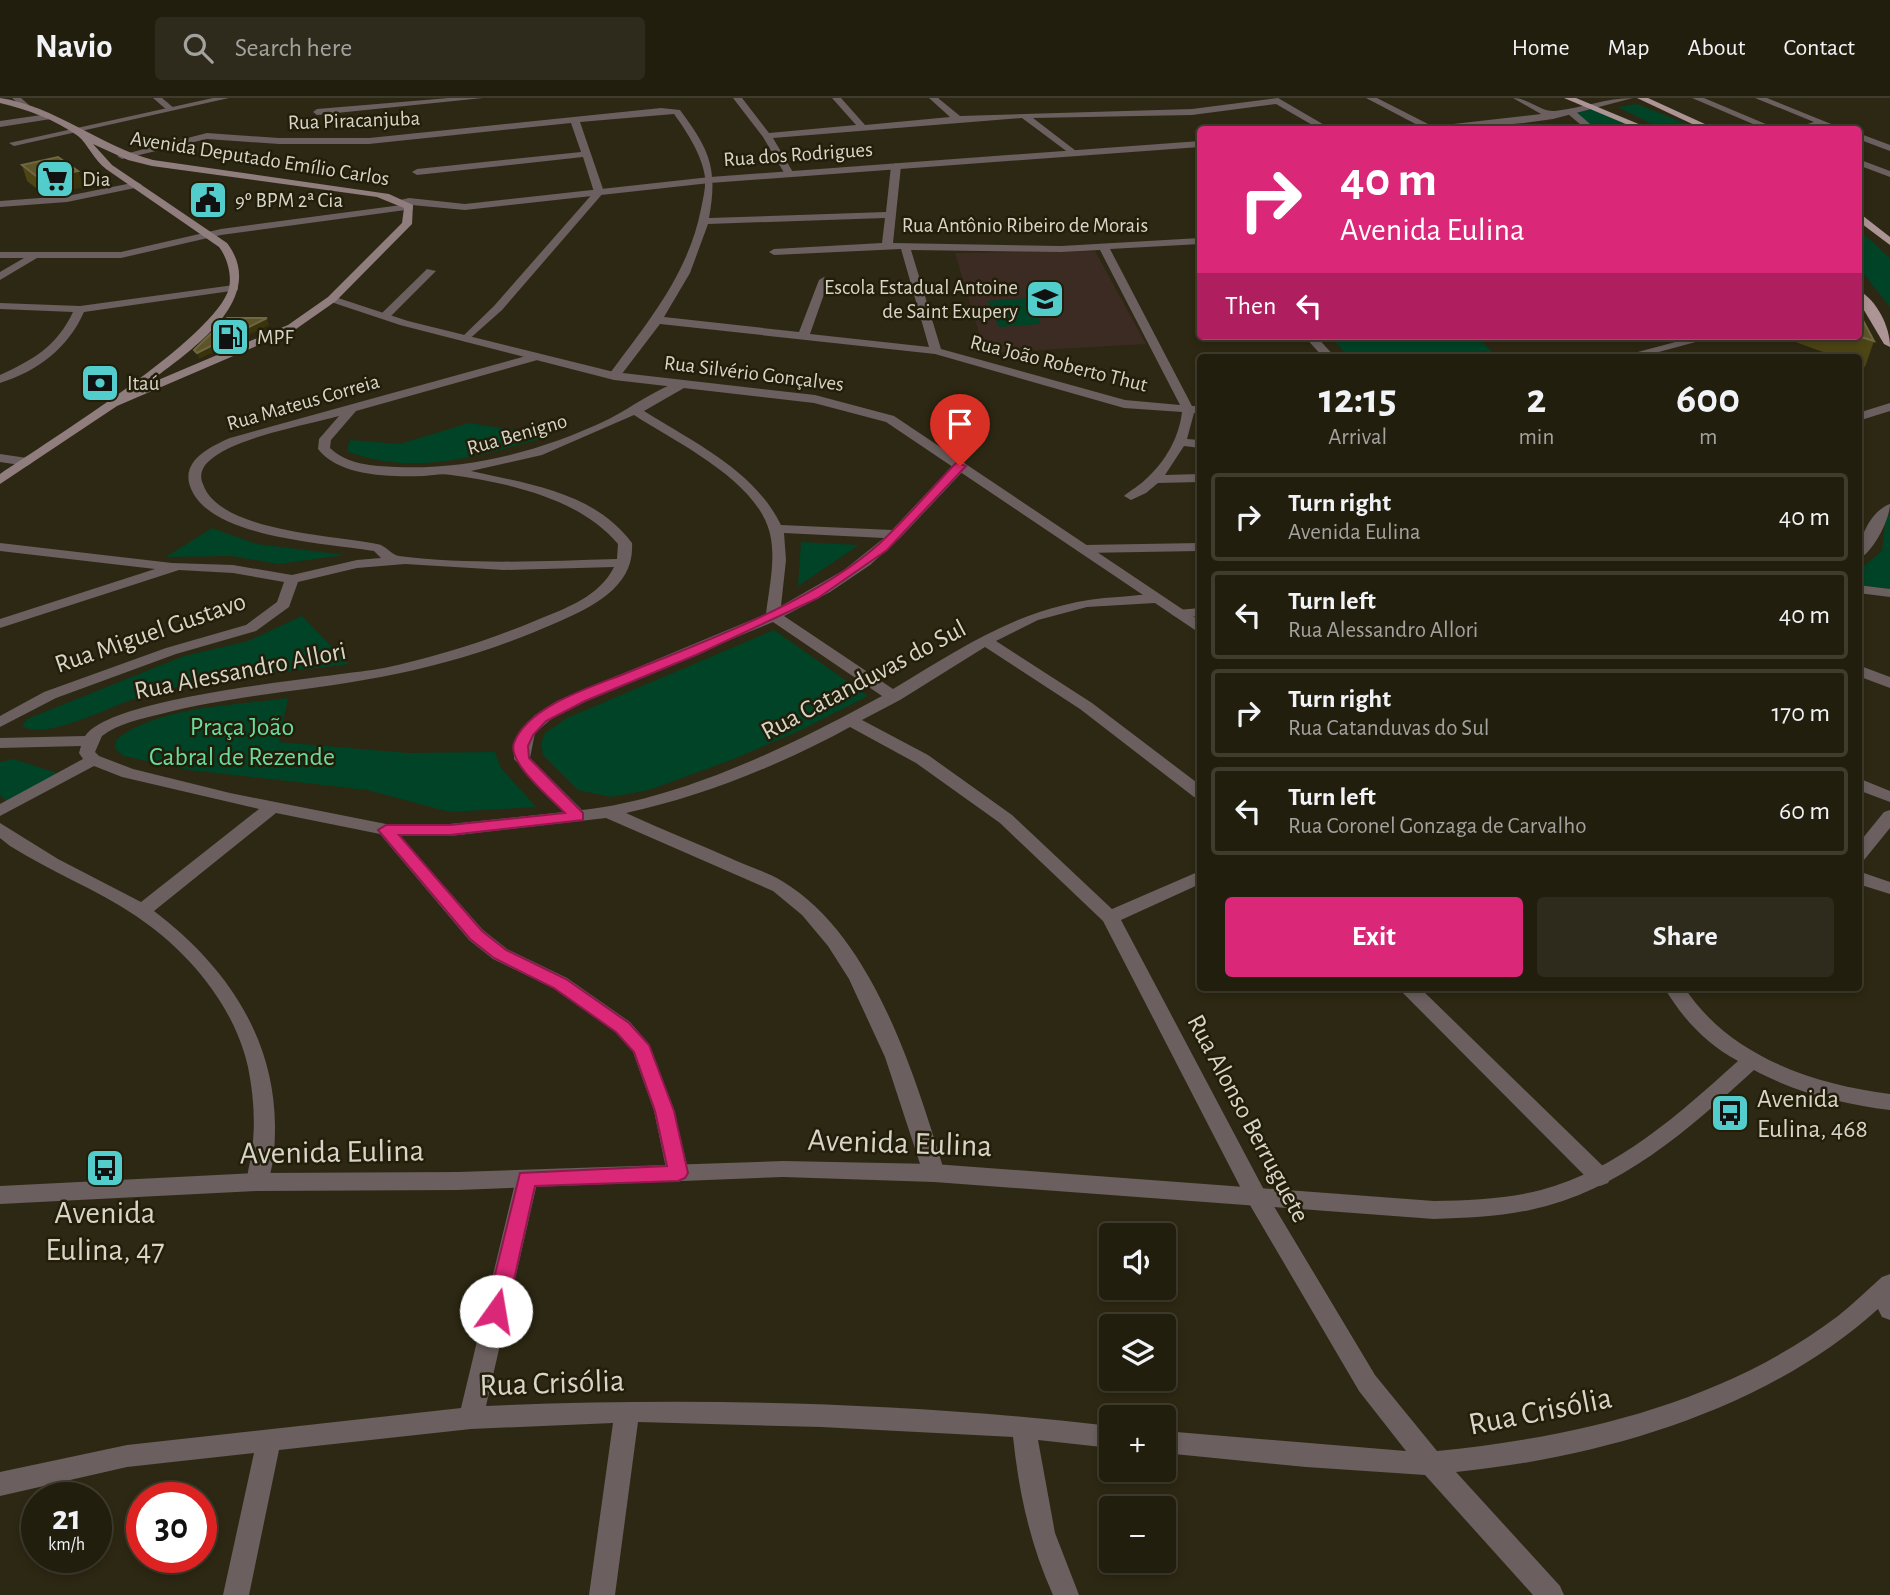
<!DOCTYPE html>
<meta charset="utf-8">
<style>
body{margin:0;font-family:"Alegreya Sans",sans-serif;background:#2e2b1c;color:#f1f3f6;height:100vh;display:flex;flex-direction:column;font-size:26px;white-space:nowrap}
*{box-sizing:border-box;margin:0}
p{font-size:23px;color:#a2a29e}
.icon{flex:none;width:38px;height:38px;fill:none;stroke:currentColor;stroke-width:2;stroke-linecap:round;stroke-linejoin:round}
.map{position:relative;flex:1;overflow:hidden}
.panel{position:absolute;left:1197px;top:256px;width:665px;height:637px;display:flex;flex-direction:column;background:#221e0e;border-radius:7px;box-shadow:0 4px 10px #0003,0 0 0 2px #3f3c2e}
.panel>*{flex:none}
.guide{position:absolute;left:1197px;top:28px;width:665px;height:214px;border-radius:7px;box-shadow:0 4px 10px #0003,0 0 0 2px #3f3c2e;background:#db2777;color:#fff;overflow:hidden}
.tools{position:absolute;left:1099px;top:1125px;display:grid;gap:14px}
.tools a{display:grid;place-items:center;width:77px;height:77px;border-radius:7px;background:#221e0e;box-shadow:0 4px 10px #0003,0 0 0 2px #3f3c2e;font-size:35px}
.speed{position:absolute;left:21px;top:1384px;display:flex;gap:14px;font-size:35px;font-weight:700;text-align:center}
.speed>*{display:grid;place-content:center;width:91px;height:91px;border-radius:50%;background:#221e0e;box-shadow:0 4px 10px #0003,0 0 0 2px #3f3c2e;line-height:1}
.speed small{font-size:18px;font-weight:400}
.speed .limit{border:10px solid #d22;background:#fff;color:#111}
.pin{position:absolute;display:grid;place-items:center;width:60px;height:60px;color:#fff;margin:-72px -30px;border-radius:50% 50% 50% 0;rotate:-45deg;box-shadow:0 0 7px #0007}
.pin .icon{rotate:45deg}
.me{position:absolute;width:77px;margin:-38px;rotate:13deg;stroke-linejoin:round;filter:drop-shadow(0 0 5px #0008)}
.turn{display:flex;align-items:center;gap:24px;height:147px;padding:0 28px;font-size:32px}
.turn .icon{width:91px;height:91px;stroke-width:2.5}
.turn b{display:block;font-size:49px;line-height:60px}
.then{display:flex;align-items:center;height:66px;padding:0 28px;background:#0003;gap:14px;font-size:26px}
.eta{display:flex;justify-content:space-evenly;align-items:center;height:119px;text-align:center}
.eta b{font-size:42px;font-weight:700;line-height:49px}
.primary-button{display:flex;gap:14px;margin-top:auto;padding:14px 28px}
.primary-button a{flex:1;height:80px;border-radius:7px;background:#db2777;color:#fff;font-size:28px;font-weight:700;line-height:80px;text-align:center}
.primary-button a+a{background:#2e2b1c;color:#f1f3f6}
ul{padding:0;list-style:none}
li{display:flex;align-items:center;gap:21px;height:88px;margin:0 14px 10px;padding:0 14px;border:4px solid #3f3c2e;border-radius:7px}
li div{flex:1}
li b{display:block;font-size:26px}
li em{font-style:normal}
header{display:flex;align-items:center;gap:42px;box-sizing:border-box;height:98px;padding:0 35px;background:#221e0e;border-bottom:2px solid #3f3c2e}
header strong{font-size:33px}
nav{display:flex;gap:38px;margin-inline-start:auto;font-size:24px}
.search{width:490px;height:63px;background:#2e2b1c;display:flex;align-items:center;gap:18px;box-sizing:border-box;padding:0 24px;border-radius:7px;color:#a2a29e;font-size:26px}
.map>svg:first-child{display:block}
</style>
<header>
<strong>Navio</strong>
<div class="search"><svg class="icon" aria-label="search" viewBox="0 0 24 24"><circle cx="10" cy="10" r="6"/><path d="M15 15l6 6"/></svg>Search here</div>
<nav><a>Home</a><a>Map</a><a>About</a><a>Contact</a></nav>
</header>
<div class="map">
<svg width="1890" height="1497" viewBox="0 0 1890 1497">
<rect width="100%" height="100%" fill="#2d2813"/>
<path fill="#3c2b22" d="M1095 153 1146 246 985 255 955 155Z"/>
<g fill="#014327">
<path d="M1637 6 1699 31H1662L1618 9Z"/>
<path d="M1599 11 1649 31H1593L1571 14Z"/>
<path d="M1859 132 1890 160V209L1859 170Z"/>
<path d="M1029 200 1041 226 999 229 987 203Z"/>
<path d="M1331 238H1476L1495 257 1348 259Z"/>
<path d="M469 325 550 338C485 356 413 380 347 353L350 342 400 346Z"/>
<path d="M1890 416V491L1859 487V472L1882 453 1886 418Z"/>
<path d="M212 430 257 446 345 457 278 466 232 458 166 459Z"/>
<path d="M801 444 859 447 798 488Z"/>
<path d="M302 518 349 566C276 576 198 578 128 603 104 612 44 642 22 628L27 621 184 558 248 543Z"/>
<path d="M774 532 868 598 799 633 731 662 649 692 611 699 578 692 543 657 541 646 545 635 567 620Z"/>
<path d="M288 600 279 644 407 655 495 654 501 670 536 709 450 714 367 692 189 672 123 658 115 650 116 642C155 609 238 607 288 600Z"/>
<path d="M13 661 60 676 7 705 0 697V664Z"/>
</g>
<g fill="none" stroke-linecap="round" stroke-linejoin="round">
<g fill="#6b5f5f" fill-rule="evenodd">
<path d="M153 0H162L175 11 168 13Z"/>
<path d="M449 0H483L317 17 313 14 317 11Z"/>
<path d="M733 0H742L769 35 856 27 832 0H841L865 27 950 19 929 0H938L960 18 1192 11 1278 0 1333 32H1321L1276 6 1192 17 1033 20 1076 53V57L1073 58 1022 20 773 40 794 76 789 79 786 78 763 39Z"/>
<path d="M1366 0H1377L1436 30 1427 32Z"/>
<path d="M1692 0H1704L1780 32H1767Z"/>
<path d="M1755 0H1767L1846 32 1823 28 1789 32 1814 24Z"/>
<path d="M661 10 680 12C710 52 718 71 709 120L886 114 891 68 896 65 901 68 893 145 1061 148 1200 140V146L1110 151 1192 308H1200V316L1194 315 1187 341 1200 342V350L1184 348 1165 377 1200 376V384L1158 385 1146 395 1131 402 1124 398C1131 392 1139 388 1146 381 1165 364 1179 340 1182 314L1124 310 935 256 660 226 618 281H610L608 278C647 225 688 177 701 111 703 101 706 89 705 79 702 57 687 34 674 16L580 24 604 94 502 212 466 244 460 241 462 239 494 208 594 94 583 59 417 77 412 74 417 71 581 54 571 25 369 46H279L207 41 122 61 117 58 207 35 279 40H369ZM885 120 882 145 774 151 769 154 774 157 901 151 929 249 810 236 829 182 824 179 819 182 799 234 664 219 690 175 708 126ZM911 152 1061 154 1100 152 1180 307 1125 302 941 251Z"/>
<path d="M1568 12H1574L1597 32H1587L1568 16Z"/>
<path d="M48 16 51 21 0 29V23Z"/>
<path d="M1858 35 1890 47V53L1858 41Z"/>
<path d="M1858 61 1890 73V79L1858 67Z"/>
<path d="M137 84 142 87 140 89 67 104 0 109V103L67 98Z"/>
<path d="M409 106 413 107V111L221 137 121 160H37L0 182V174L24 160H0V154H121L221 131Z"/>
<path d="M427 171 436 173 389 220H381V216Z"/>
<path d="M234 187 238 188V192L84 214C68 250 38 273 0 285V277C33 262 57 248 73 214L0 211V205L80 208Z"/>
<path d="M1304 238H1316L1335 259H1323Z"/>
<path d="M1698 238H1718L1640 259H1619Z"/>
<path d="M537 255 541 257V261L356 313 331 342 330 350C348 367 373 368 396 369 470 372 542 353 609 321 632 309 656 291 680 283L684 284V290L644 313C693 344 754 372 781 427L892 432 955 365H965V371L901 439 870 467 830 494 784 518 893 591C968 546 1028 504 1118 499 1131 498 1147 495 1160 498V504L1155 505 1087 509 1038 522 996 543 1092 605 1200 687V700L1194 699 1080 611 985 549 900 602 862 622 928 657 1012 717 1112 811 1200 773V786L1121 822 1263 1090 1375 1277 1437 1353C1577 1339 1723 1305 1838 1218 1853 1206 1867 1192 1882 1179L1890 1176V1222L1882 1219 1878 1211C1766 1312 1604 1359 1456 1374L1560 1488 1564 1497H1533L1425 1377 1306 1369 1164 1355V1333L1406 1353 1359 1293 1247 1102 1103 823 1000 725 916 665 850 629C783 666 701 699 626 715 663 732 701 747 739 764 753 770 769 775 782 783 874 838 915 979 945 1075L942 1081 934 1084 926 1081 923 1075 885 959 849 881 828 848 802 817 773 793 606 720 450 738H400L483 832 507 851 567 880 630 924 649 946 674 1013 689 1075 686 1081 678 1084 670 1081 667 1075 654 1013 633 954 616 934 553 890 493 861 469 842 380 736 276 715 154 813C224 866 274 937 275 1027 275 1047 274 1072 265 1090L257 1093 249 1090C245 1081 249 1070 251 1059 256 1029 254 999 248 969 234 907 188 853 136 818 96 791 51 774 10 748L0 740V725L58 761 141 804 259 711 122 679 94 668 0 718V706L83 661 79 655 81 648 0 650V640L85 638C113 597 328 580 384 570 436 559 487 543 537 522 566 510 599 499 614 469L504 472 405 466 357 470 298 484 289 509 256 533 176 556 56 600 0 629V618L44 594 166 550 246 527 277 504 284 484 233 475 179 472 0 530V521L155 471 0 453V445L172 465 233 467 292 477 357 462 381 460 374 453C326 445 207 440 190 388 181 362 212 348 230 340ZM634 317C677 345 763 385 771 441 775 465 769 491 766 516L557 603 535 617 523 630 515 643 514 661 564 714 450 726H386L230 695 133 671 99 658 95 654 102 638C119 625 141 621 161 616 233 597 308 593 381 579 441 568 502 549 558 524 592 509 635 489 632 445 594 394 529 386 471 373L542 357ZM339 318 319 341 318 351C340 379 391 379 424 378 433 377 443 375 451 377 509 385 579 400 618 446L617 461C545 463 471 467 399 458 391 457 386 447 377 446 334 437 219 434 203 386 199 378 202 369 209 363 233 340 306 327 339 318ZM784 435 884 440 844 472 781 508 786 462ZM773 524 882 598C794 646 683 701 582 712L530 660 535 635 557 616 581 603Z"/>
<path d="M1890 305V313L1858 323V315Z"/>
<path d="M0 356 27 360 33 364 27 368 0 364Z"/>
<path d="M1890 406C1890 421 1873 455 1858 461 1858 442 1870 413 1890 406Z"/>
<path d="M1200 445V453L1083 455 1076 451 1083 447Z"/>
<path d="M1858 487 1890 491V499L1858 495Z"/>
<path d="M1200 510V518L1178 520 1171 516 1178 512Z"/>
<path d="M1858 567 1890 579V590L1858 578Z"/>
<path d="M1858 680 1890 693V704L1858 692Z"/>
<path d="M1890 712V730L1864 762 1858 764V746L1884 714Z"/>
<path d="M1397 889H1419L1608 1073 1611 1079 1608 1085 1600 1088 1592 1085Z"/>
<path d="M527 1072 535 1075 538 1081 486 1308C694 1299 904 1304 1111 1328V1350L1038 1342 1055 1435 1079 1497H1053C1030 1446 1019 1395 1013 1339L821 1329 638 1324 615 1497H589L613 1325 471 1331 279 1352 249 1497H223L254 1355 127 1369 0 1398V1374L127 1347 461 1310 516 1081 519 1075Z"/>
</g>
<g fill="#6b5f5f" fill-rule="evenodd">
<path d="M12 0H21L29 7 22 9Z"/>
<path d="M213 0H229L14 48 9 45Z"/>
<path d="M1513 0C1528 0 1541 14 1555 13 1582 10 1606 0 1633 0L1553 21 1524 25 1443 32H1400L1541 16Z"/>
<path d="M1200 43V49L710 85 465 112 401 106 396 103 409 100 465 106 710 79Z"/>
<path d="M332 198 408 223 614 274 815 297 894 318 1200 523V533L1195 532 886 324 814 305 614 282 400 227 328 203 326 201Z"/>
<path d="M1858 773 1890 784V796L1858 786Z"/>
<path d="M1664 889H1684C1729 958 1812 986 1890 996V1012C1844 1006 1796 995 1754 972 1688 1032 1620 1093 1530 1112 1498 1119 1466 1120 1434 1121L934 1084 783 1079 458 1092 257 1093 0 1106V1088L257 1075 458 1074 783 1063 934 1066 1434 1103C1470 1102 1506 1101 1541 1092 1618 1072 1680 1015 1738 963 1706 946 1682 920 1664 889Z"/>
</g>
<path fill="#907d7d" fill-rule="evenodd" d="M0 0C55 8 100 48 153 62L389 96 413 107 412 126 336 203 296 231 117 308 0 386V376C47 344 217 239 229 190 232 177 227 159 219 149L106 71C94 62 87 45 78 38 56 22 26 11 0 5ZM93 46 128 62 152 68 377 99 404 110 402 125 328 199 288 227 144 288C184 257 271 203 227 145L112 67Z"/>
<g fill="#ad9495" fill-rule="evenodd">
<path d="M1564 0H1576L1653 32H1640Z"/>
<path d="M1637 0H1648L1718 32H1705Z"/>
<path d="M1858 114 1890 139V147L1858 123Z"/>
<path d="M1858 192C1877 202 1890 229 1890 249L1884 246 1858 202Z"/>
</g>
</g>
<g fill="#4e4515">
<path d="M22 67 78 73 83 89 67 92V95L45 97 27 83Z"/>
<path d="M1779 238H1858L1874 243 1865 269 1858 267V259H1837Z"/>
</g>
<g fill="#3b330c">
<path d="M78 73 83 89 67 92V95L45 97 40 81Z"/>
<path d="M267 220 269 227 199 261 197 255Z"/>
</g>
<g fill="#5d5429" stroke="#706842" stroke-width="2">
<path d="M58 59 78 73 59 77 62 79 40 81 22 67Z"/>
<path d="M1858 213 1874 243 1858 238Z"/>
<path d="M227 220H267L197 255 194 252Z"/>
</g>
<path fill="#db2777" stroke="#8e194d" stroke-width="2" d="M956 365 966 368 887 452 818 500 696 557 585 603 546 623 533 637 528 648 529 660 583 715V722L450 737H399L482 833 506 852 566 881 629 925 649 947 674 1013 688 1075 685 1080 678 1083 535 1088 507 1213 504 1220 496 1222 489 1220 486 1213 520 1075 667 1068 655 1013 634 954 616 934 554 890 494 860 470 841 378 732 386 727H450L565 715C551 700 507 665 514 645 528 607 595 588 629 574 708 542 815 503 879 446 906 421 930 392 956 365Z"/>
<defs>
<symbol id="supermarket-square" viewBox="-11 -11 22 22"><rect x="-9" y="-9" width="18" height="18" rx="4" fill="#53cdcb" stroke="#231e0a"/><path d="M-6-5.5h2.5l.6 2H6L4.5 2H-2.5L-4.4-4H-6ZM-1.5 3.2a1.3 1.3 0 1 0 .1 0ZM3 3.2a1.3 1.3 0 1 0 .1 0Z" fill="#111"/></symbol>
<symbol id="civic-square" viewBox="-11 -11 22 22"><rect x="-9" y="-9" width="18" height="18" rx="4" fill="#53cdcb" stroke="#231e0a"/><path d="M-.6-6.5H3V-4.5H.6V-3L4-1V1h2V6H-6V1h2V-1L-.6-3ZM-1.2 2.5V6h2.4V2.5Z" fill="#111"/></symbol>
<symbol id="school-square" viewBox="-11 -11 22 22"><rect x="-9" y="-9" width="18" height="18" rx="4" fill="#53cdcb" stroke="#231e0a"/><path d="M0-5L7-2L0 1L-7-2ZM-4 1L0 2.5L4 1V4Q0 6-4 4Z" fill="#111"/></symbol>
<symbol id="fuel-square" viewBox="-11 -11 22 22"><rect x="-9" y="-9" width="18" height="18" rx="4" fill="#53cdcb" stroke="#231e0a"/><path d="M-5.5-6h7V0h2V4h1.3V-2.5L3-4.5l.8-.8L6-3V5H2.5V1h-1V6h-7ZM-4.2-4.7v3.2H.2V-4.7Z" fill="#111"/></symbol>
<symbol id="bank-square" viewBox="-11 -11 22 22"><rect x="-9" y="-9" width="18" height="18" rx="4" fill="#53cdcb" stroke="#231e0a"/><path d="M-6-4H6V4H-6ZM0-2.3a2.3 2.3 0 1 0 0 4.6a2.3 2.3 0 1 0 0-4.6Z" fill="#111"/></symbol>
<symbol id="bus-square" viewBox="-11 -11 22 22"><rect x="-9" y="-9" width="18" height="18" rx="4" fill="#53cdcb" stroke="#231e0a"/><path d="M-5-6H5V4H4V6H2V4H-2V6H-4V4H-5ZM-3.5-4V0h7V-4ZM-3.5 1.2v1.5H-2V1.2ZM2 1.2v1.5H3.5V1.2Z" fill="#111"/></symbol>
</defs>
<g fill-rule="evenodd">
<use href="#supermarket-square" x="33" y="59" width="44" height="44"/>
<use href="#civic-square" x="186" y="80" width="44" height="44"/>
<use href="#school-square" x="1023" y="179" width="44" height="44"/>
<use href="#fuel-square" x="208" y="217" width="44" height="44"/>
<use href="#bank-square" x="78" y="263" width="44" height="44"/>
<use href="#bus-square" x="1708" y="993" width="44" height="44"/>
<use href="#bus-square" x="83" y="1048" width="44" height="44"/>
</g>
<g text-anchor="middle" stroke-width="5" stroke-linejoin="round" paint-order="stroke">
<g font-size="21" fill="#d7d4c8" stroke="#231e0a">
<text transform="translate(354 22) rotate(-2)" y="7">Rua Piracanjuba</text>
<text transform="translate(798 56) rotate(-4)" y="7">Rua dos Rodrigues</text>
<text transform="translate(260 60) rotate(9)" y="7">Avenida Deputado Emílio Carlos</text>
<text x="1025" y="134">Rua Antônio Ribeiro de Morais</text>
<text transform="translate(1059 265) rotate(14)" y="7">Rua João Roberto Thut</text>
<text transform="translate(754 275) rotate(7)" y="7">Rua Silvério Gonçalves</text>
<text transform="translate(303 304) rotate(-16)" y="7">Rua Mateus Correia</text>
<text transform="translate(517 336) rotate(-16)" y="7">Rua Benigno</text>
</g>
<g font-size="21" fill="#d7d4c8" stroke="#231e0a" text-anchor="start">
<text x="82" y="88">Dia</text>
<text x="235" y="109">9º BPM 2ª Cia</text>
<text x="1018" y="196" text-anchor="end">Escola Estadual Antoine<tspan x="1018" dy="24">de Saint Exupery</tspan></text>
<text x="257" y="246">MPF</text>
<text x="127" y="292">Itaú</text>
</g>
<g font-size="26" fill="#d7d4c8" stroke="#231e0a">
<text transform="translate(150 534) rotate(-19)" y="9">Rua Miguel Gustavo</text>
<text transform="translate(240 572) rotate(-11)" y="9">Rua Alessandro Allori</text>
<text transform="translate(863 581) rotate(-28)" y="9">Rua Catanduvas do Sul</text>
<text transform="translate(1249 1020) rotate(62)" y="9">Rua Alonso Berruguete</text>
</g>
<g font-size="26" fill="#68dd9e" stroke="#231e0a">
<text x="242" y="637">Praça João<tspan x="242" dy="30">Cabral de Rezende</tspan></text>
</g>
<g font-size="26" fill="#d7d4c8" stroke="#231e0a" text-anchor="start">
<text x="1757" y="1009">Avenida<tspan x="1757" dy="30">Eulina, 468</tspan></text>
</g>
<g font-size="32" fill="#d7d4c8" stroke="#231e0a">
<text transform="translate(900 1044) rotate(2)" y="11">Avenida Eulina</text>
<text transform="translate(332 1053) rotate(-1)" y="11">Avenida Eulina</text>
<text transform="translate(552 1284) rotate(-2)" y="11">Rua Crisólia</text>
<text transform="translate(1540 1312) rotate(-11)" y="11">Rua Crisólia</text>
</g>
<g font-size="32" fill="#d7d4c8" stroke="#231e0a">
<text x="105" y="1125">Avenida<tspan x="105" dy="37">Eulina, 47</tspan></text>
</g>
</g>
</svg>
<div class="tools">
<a><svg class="icon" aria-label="sound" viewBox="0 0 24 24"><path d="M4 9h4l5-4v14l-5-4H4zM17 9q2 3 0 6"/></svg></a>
<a><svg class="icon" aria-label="layers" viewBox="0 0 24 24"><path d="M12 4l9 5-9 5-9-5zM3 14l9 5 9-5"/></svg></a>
<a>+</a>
<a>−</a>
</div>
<div class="speed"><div>21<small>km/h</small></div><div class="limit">30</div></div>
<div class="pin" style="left:960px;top:368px;background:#d93025"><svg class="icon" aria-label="arrive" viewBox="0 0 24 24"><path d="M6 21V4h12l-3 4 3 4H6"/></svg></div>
<svg class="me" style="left:496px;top:1213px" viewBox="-20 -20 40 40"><circle r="19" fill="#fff"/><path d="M0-13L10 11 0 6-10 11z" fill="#db2777"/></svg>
<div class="guide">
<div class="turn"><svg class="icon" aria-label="right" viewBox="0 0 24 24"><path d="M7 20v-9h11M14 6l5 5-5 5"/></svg><div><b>40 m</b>Avenida Eulina</div></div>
<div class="then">Then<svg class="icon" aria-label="left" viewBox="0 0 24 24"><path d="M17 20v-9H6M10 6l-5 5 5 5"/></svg></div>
</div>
<section class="panel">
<div class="eta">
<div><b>12:15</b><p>Arrival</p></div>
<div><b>2</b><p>min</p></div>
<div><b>600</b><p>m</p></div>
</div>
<ul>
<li><svg class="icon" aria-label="right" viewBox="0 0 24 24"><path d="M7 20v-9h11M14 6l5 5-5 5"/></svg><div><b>Turn right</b><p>Avenida Eulina</p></div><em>40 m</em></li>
<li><svg class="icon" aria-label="left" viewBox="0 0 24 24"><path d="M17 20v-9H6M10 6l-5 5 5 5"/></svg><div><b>Turn left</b><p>Rua Alessandro Allori</p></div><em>40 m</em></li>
<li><svg class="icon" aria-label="right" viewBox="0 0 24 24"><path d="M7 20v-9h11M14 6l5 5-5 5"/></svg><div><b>Turn right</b><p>Rua Catanduvas do Sul</p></div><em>170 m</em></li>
<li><svg class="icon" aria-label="left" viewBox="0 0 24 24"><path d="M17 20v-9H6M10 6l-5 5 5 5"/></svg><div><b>Turn left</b><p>Rua Coronel Gonzaga de Carvalho</p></div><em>60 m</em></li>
</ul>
<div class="primary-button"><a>Exit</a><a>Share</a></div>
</section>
</div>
